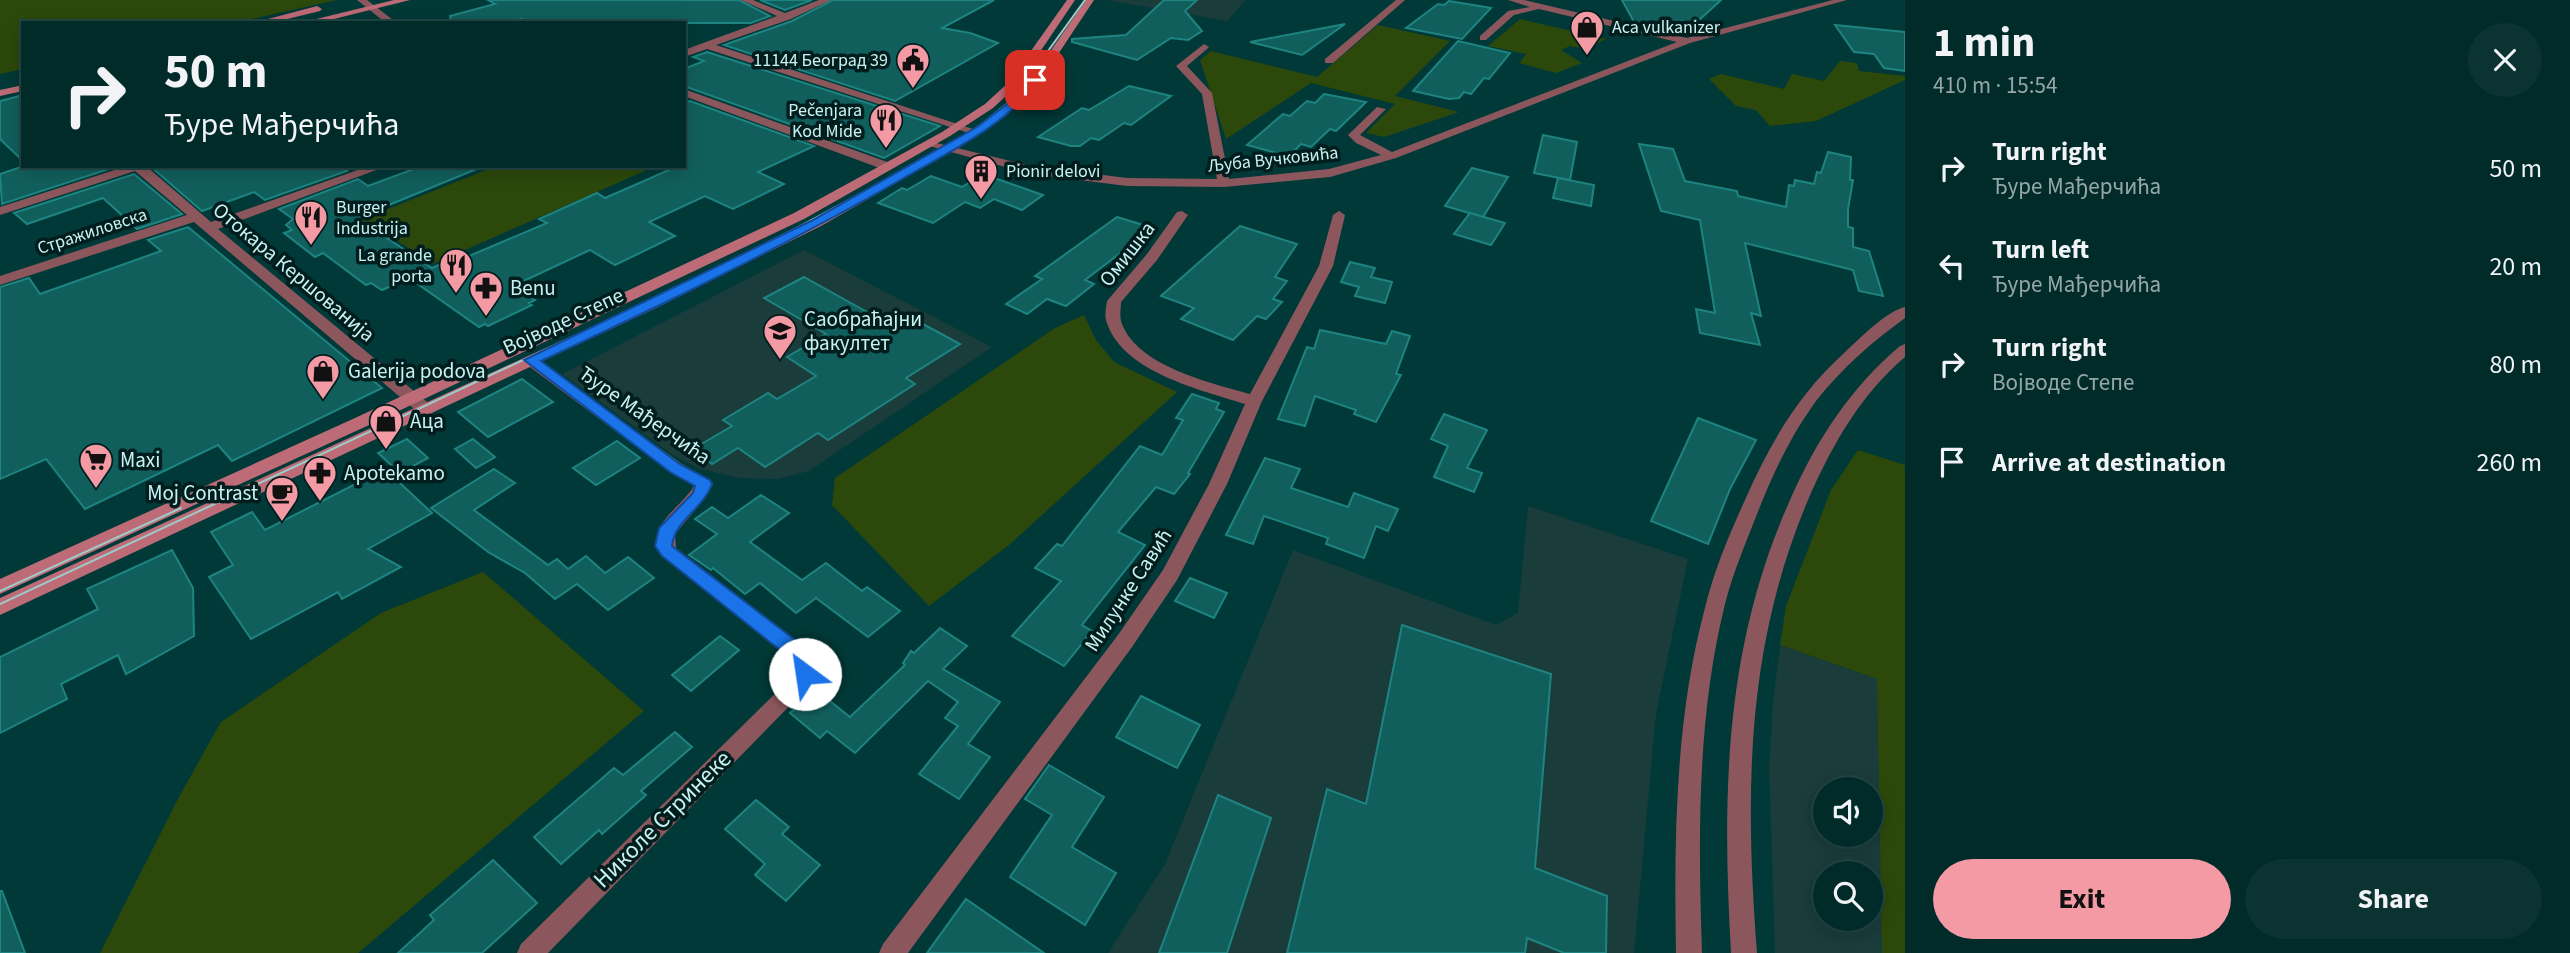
<!DOCTYPE html>
<meta charset="utf-8">
<style>
body{margin:0;font-family:"Source Sans 3",sans-serif;background:#0a3331;color:#f1f3f6;height:100vh;display:flex;flex-direction:column;font-size:26px;white-space:nowrap}
*{box-sizing:border-box;margin:0}
p{font-size:23px;color:#95a7a8}
.icon{flex:none;width:38px;height:38px;fill:none;stroke:currentColor;stroke-width:2;stroke-linecap:round;stroke-linejoin:round}
.map{position:relative;flex:1;overflow:hidden}
.drawer{display:flex;flex-direction:column;background:#002b29;width:665px}
.drawer>*{flex:none}
.banner{position:absolute;left:21px;top:21px;width:665px;height:147px;border-radius:0px;box-shadow:0 4px 18px #0003,0 0 0 2px #224746;background:#002b29;color:#f1f3f6;overflow:hidden}
.buttons{position:absolute;left:1813px;top:777px;display:grid;gap:14px}
.buttons a{display:grid;place-items:center;width:70px;height:70px;border-radius:50%;background:#002b29;box-shadow:0 4px 18px #0003,0 0 0 2px #224746;font-size:35px}
.pin{position:absolute;display:grid;place-items:center;width:60px;height:60px;color:#fff;margin:-30px;border-radius:14px;box-shadow:0 4px 10px #0006}
.me{position:absolute;width:77px;margin:-38px;rotate:329deg;stroke-linejoin:round;filter:drop-shadow(0 0 5px #0008)}
.turn{display:flex;align-items:center;gap:24px;height:147px;padding:0 28px;font-size:32px}
.turn .icon{width:91px;height:91px;stroke-width:2.5}
.turn b{display:block;font-size:49px;line-height:60px}
.round{display:grid;place-items:center;flex:none;width:74px;height:74px;border-radius:37px;background:#0a3331}
.overview{display:flex;align-items:center;justify-content:space-between;height:119px;padding:0 28px}
h1{font-size:42px;font-weight:700;line-height:52px}
.action{display:flex;gap:14px;margin-top:auto;padding:14px 28px}
.action a{flex:1;height:80px;border-radius:42px;background:#f49aa5;color:#111;font-size:28px;font-weight:700;line-height:80px;text-align:center}
.action a+a{background:#0a3331;color:#f1f3f6}
ul{padding:0;list-style:none}
li{display:flex;align-items:center;gap:21px;height:98px;padding:0 28px}
li div{flex:1}
li b{display:block;font-size:26px}
li em{font-style:normal}
main{display:flex;flex:1;min-height:0}
.map>svg:first-child{display:block}
</style>
<main>
<div class="map">
<svg width="1905" height="953" viewBox="0 0 1905 953">
<rect width="100%" height="100%" fill="#003937"/>
<g fill="#1a3c3b" fill-rule="evenodd">
<path d="M1106 0H1246L1227 21Z"/>
<path d="M804 250 992 347 809 471 777 479 740 478 700 469 673 455 562 374Z"/>
<path d="M1528 506 1688 559 1656 714 1634 953H1108L1165 864 1293 550 1496 625 1518 613Z"/>
<path d="M1780 645 1905 689V953H1775L1769 767 1773 702ZM1825 789H1871V835H1825ZM1825 873H1871V919H1825Z"/>
</g>
<g fill="#2c490b">
<path d="M0 0H337L234 23H23V69L0 74Z"/>
<path d="M1520 19 1606 39C1593 46 1584 50 1570 46L1561 50 1582 63 1556 73 1519 63 1526 54 1488 46Z"/>
<path d="M1378 25 1450 41 1395 96 1459 112 1384 137 1366 133 1395 104 1311 83 1226 139 1200 60 1211 51 1317 77Z"/>
<path d="M1840 61 1857 63 1859 71 1905 76V80L1816 121 1770 126 1756 110 1736 106 1709 79 1721 74 1784 89 1792 74 1824 81Z"/>
<path d="M496 166H656L433 264 393 238 382 242 353 223Z"/>
<path d="M1084 315 1096 340 1114 362 1177 392 1009 545 929 606 832 505 835 478 1055 328Z"/>
<path d="M1858 450 1905 465V953H1882L1877 679 1780 645 1786 606 1831 490Z"/>
<path d="M483 572 644 711 358 953H100L180 795 221 722 381 613Z"/>
</g>
<g fill="#115f5d" stroke="#1d8481" stroke-width="2">
<path d="M488 0H739L770 16 751 23H528L521 19 506 23H451L450 16 495 4Z"/>
<path d="M760 0H812L785 10Z"/>
<path d="M833 0H994L942 28 970 33 998 43 895 101 724 45 792 21Z"/>
<path d="M1164 0H1197L1185 11 1202 31 1188 40 1171 38 1137 60 1072 42V39L1126 35Z"/>
<path d="M1622 0H1721L1697 22 1676 21 1665 30 1634 22Z"/>
<path d="M1449 1 1491 8 1462 39 1406 28 1438 4 1444 5Z"/>
<path d="M1345 24 1302 55 1250 42Z"/>
<path d="M1835 25 1905 32V71L1884 68 1874 54 1854 52Z"/>
<path d="M1458 41 1510 53 1489 79 1484 78 1471 94 1464 92 1459 98 1449 99 1413 91Z"/>
<path d="M707 52 940 126 884 158 684 86V69L704 61 693 57Z"/>
<path d="M1129 86 1171 96 1131 125 1124 123 1099 140 1091 138 1080 146H1071L1038 137 1082 108 1089 110Z"/>
<path d="M1324 94 1366 102 1336 131 1330 129 1311 147 1301 144 1291 154H1280L1247 145 1283 114 1290 116 1307 101 1315 103Z"/>
<path d="M23 95V161L0 139V101Z"/>
<path d="M690 101 814 146 758 172 784 184 733 209 705 196 649 222 675 236 615 265 590 250 513 286 535 300 529 303 532 305 488 326 485 324 479 327 409 278 382 290 371 283 366 285 323 253 315 257 284 233 292 230 286 225 293 219 279 209 358 179 368 186 422 166H484L357 218 432 268 458 257 462 259 547 223 539 219 597 193 605 198 678 166H684V103Z"/>
<path d="M1543 135 1577 142 1570 180 1534 173Z"/>
<path d="M1639 144 1673 149 1685 181 1737 191 1738 196 1786 207 1789 185 1794 186 1795 180 1814 184 1817 172 1821 173 1828 152 1851 157 1850 180H1853L1848 209V227L1853 228V247L1869 251 1883 296 1859 291 1853 270 1745 243 1761 316 1751 313 1760 345 1700 333 1696 309 1715 313 1700 220 1661 211Z"/>
<path d="M24 166H118L2 204 0 174Z"/>
<path d="M150 166H340L347 171 265 200 254 192 202 211Z"/>
<path d="M1472 168 1508 177 1483 217 1445 206Z"/>
<path d="M134 174 182 214 137 229 103 198 27 224 14 213Z"/>
<path d="M983 174 1043 195 1022 210 994 199 980 208 965 202 933 223 878 203 902 188 907 190 931 176 962 187Z"/>
<path d="M1558 178 1594 185 1591 206 1553 198Z"/>
<path d="M1470 213 1505 223 1491 245 1454 234Z"/>
<path d="M1117 217 1153 228 1085 280 1094 284 1066 306 1047 299 1027 314 1006 304 1042 279 1035 276Z"/>
<path d="M1240 226 1297 244 1275 277 1287 281 1273 299 1282 302 1266 319 1257 316 1233 340 1181 319 1194 308 1161 296Z"/>
<path d="M188 227 382 388 232 461 218 445 85 509 46 459 0 479V287L29 278 40 294 161 251 148 240Z"/>
<path d="M1350 262 1375 268 1371 277 1392 282 1385 303 1355 296 1359 287 1341 282Z"/>
<path d="M804 277 896 328 912 318 960 344 906 378 915 384 828 440 818 433 765 467 738 448 712 464 693 449 732 426 723 420 768 393 777 399 816 376 787 357 826 334 764 298Z"/>
<path d="M1320 330 1386 344 1392 331 1410 336 1396 374 1401 375 1376 422 1354 414 1356 410 1315 396 1305 426 1278 419 1307 347 1314 349Z"/>
<path d="M522 379 553 402 488 437 458 412Z"/>
<path d="M1192 394 1219 403 1216 409 1224 412 1188 473 1190 474 1174 494 1156 487 1118 532 1145 545 1082 625 1092 631 1064 666 1012 636 1061 581 1035 568 1057 544 1062 546 1140 446 1162 455 1183 420 1176 418Z"/>
<path d="M1444 414 1487 430 1467 468 1482 473 1474 492 1434 477 1448 446 1431 439Z"/>
<path d="M1698 418 1756 440 1730 489 1708 544 1651 521Z"/>
<path d="M407 439 428 458 400 473 378 453Z"/>
<path d="M473 439 495 457 476 468 455 449Z"/>
<path d="M617 441 640 458 596 485 573 468Z"/>
<path d="M1265 458 1300 469 1291 488 1348 507 1354 493 1398 509 1388 531 1376 526 1364 558 1326 544 1328 538 1264 516 1253 544 1226 535Z"/>
<path d="M385 469 432 513 368 549 401 567 342 599 338 592 251 639 209 577 233 565 211 532 252 512 265 530Z"/>
<path d="M494 469 515 483 474 510 548 565 557 559 568 569 586 556 605 573 628 557 654 578 608 610 577 584 555 599 525 573 488 552 431 508Z"/>
<path d="M761 495 789 513 750 542 802 580 826 563 862 591 867 587 900 611 868 637 816 598 796 613 760 583 745 594 713 568 711 570 689 555 717 534 695 519 712 507 728 518Z"/>
<path d="M172 550 193 588 194 636 126 674 118 655 61 684 67 699 0 733V657L98 609 87 589Z"/>
<path d="M1190 578 1227 593 1214 618 1175 601Z"/>
<path d="M1402 625 1551 674 1535 868 1607 896 1606 953H1564L1527 938 1525 953H1287L1327 789 1366 804Z"/>
<path d="M940 628 967 646 943 669 1000 702 968 744 990 757 959 799 919 774 958 726 945 718 958 702 928 681 855 753 827 731 820 738 790 713 816 690 850 717 905 665 903 663 911 651 914 653Z"/>
<path d="M720 636 739 650 691 691 672 675Z"/>
<path d="M1141 696 1200 725 1177 768 1116 737Z"/>
<path d="M675 732 692 747 641 791 646 795 602 834 599 830 561 864 534 837 614 768 623 775Z"/>
<path d="M1049 765 1104 797 1072 847 1116 873 1085 925 1010 877 1052 815 1025 799Z"/>
<path d="M1218 795 1271 818 1227 953H1159Z"/>
<path d="M756 800 789 827 782 834 820 865 786 901 755 875 765 864 725 829Z"/>
<path d="M493 860 537 903 482 953H398L434 920 430 915Z"/>
<path d="M0 891H2L25 953H0Z"/>
<path d="M966 899 1044 953H927Z"/>
</g>
<g fill="none" stroke-linecap="round" stroke-linejoin="round">
<g fill="#8b575d" fill-rule="evenodd">
<path d="M357 0H367L397 23H386Z"/>
<path d="M741 0H753L785 13 819 0H831L791 19 716 45 982 132 972 134 707 49 684 57V50L777 16Z"/>
<path d="M1396 0H1405L1333 63H1325V59Z"/>
<path d="M1508 0H1524L1687 38 1833 0H1847L1690 43 1396 158 1330 177 1224 187 1127 186 1031 174 922 144 928 141 1031 166 1127 178 1217 179 1202 94 1176 66 1204 44 1209 47 1207 49 1187 66 1212 93 1229 179 1329 169 1381 155 1356 143 1348 135 1377 107 1386 109 1360 135 1392 152 1677 42 1539 9 1514 15 1486 40H1480V36L1508 11 1530 7Z"/>
<path d="M684 89 893 164 895 167 885 170 684 96Z"/>
<path d="M127 166H146L211 222 369 166H387L218 229 432 406 434 410 432 414H420L194 222 0 285V276L187 215 135 171 0 215V207Z"/>
<path d="M1182 211 1188 215 1157 260 1121 302C1121 309 1119 317 1122 324 1138 366 1210 383 1250 394L1319 266 1333 215 1339 211 1345 215 1333 266 1262 401 1227 484 1177 580 1132 647 908 953H879L883 944 1118 635 1163 570 1209 484 1245 404C1201 390 1123 372 1107 323 1104 316 1106 308 1107 301L1147 254 1177 212Z"/>
<path d="M531 356 682 464 710 480 713 484 706 497 675 534 676 548 799 643 815 669 809 686 548 953H517L521 944 793 676 794 670 785 655 659 552C648 523 681 508 694 486L670 472 526 364 523 361 526 358Z"/>
</g>
<g fill="#8b575d" fill-rule="evenodd">
<path d="M1905 307V318C1872 342 1841 369 1816 401 1792 434 1774 471 1759 509 1747 540 1733 572 1725 604 1697 717 1698 837 1702 953H1676C1674 837 1675 717 1706 604 1715 568 1730 533 1745 500 1769 445 1798 395 1842 355 1857 341 1886 311 1905 307Z"/>
<path d="M1905 344V357C1860 395 1831 447 1808 500 1745 649 1745 795 1757 953H1731C1722 794 1724 648 1790 500 1816 441 1850 388 1900 346Z"/>
</g>
<g fill="#bd6b76" fill-rule="evenodd">
<path d="M394 0H410L318 23H300Z"/>
<path d="M1067 0H1075L1017 86 993 108 950 136 804 219 367 426 0 594V579L355 418 794 213 942 132 985 104 1009 82Z"/>
<path d="M1086 0H1094L1039 83 1007 115 969 141 821 226 656 308 0 615V598L646 302 811 220 961 137 999 111 1031 79Z"/>
<path d="M317 6 322 9 320 11 271 23H253Z"/>
<path d="M23 85V91L0 96V90Z"/>
</g>
<g stroke="#9ecbc9" stroke-width="2">
<path d="M0 591 181 508"/>
<path d="M0 604 652 300 797 228 929 157 973 131 1014 98 1085 0"/>
</g>
</g>
<path fill="#1a73e8" stroke="#114b97" stroke-width="2" d="M1031 78 1040 80C1005 126 951 151 902 179 785 246 664 304 541 361L681 465 710 480 712 484C704 508 674 521 672 546L799 643 810 658 814 674 812 679 805 682 798 679 794 666 785 654 662 556 655 546 659 528 693 493 695 486 670 472 524 360 811 221 977 127 1016 97Z"/>
<defs>
<symbol id="shop-pin" viewBox="-11 -11 22 30"><path d="M0 17L-7.5 6A9.5 9.5 0 1 1 7.5 6Z" fill="#f49aa5" stroke="#011d1d"/><path d="M-5-2.5h2.3a2.7 3.5 0 0 1 5.4 0H5L5.5 6h-11ZM-1.5-2.5h3a1.5 2.3 0 0 0-3 0Z" fill="#111"/></symbol>
<symbol id="civic-pin" viewBox="-11 -11 22 30"><path d="M0 17L-7.5 6A9.5 9.5 0 1 1 7.5 6Z" fill="#f49aa5" stroke="#011d1d"/><path d="M-.6-6.5H3V-4.5H.6V-3L4-1V1h2V6H-6V1h2V-1L-.6-3ZM-1.2 2.5V6h2.4V2.5Z" fill="#111"/></symbol>
<symbol id="restaurant-pin" viewBox="-11 -11 22 30"><path d="M0 17L-7.5 6A9.5 9.5 0 1 1 7.5 6Z" fill="#f49aa5" stroke="#011d1d"/><path d="M-5-6h1v4h1v-4h1v4h1v-4h1v5L-1.5 .5V6h-2V.5L-5-1ZM5-6V6H3V1.5H1.5Q1.5-4 5-6Z" fill="#111"/></symbol>
<symbol id="building-pin" viewBox="-11 -11 22 30"><path d="M0 17L-7.5 6A9.5 9.5 0 1 1 7.5 6Z" fill="#f49aa5" stroke="#011d1d"/><path d="M-4-6H4V6H1V3H-1V6H-4ZM-2.5-4.3h1.7v1.8h-1.7ZM.8-4.3h1.7v1.8H.8ZM-2.5-1h1.7V.8h-1.7ZM.8-1h1.7V.8H.8Z" fill="#111"/></symbol>
<symbol id="pharmacy-pin" viewBox="-11 -11 22 30"><path d="M0 17L-7.5 6A9.5 9.5 0 1 1 7.5 6Z" fill="#f49aa5" stroke="#011d1d"/><path d="M-2-6h4v4h4v4h-4v4h-4v-4h-4v-4h4Z" fill="#111"/></symbol>
<symbol id="university-pin" viewBox="-11 -11 22 30"><path d="M0 17L-7.5 6A9.5 9.5 0 1 1 7.5 6Z" fill="#f49aa5" stroke="#011d1d"/><path d="M0-5L7-2L0 1L-7-2ZM-4 1L0 2.5L4 1V4Q0 6-4 4Z" fill="#111"/></symbol>
<symbol id="supermarket-pin" viewBox="-11 -11 22 30"><path d="M0 17L-7.5 6A9.5 9.5 0 1 1 7.5 6Z" fill="#f49aa5" stroke="#011d1d"/><path d="M-6-5.5h2.5l.6 2H6L4.5 2H-2.5L-4.4-4H-6ZM-1.5 3.2a1.3 1.3 0 1 0 .1 0ZM3 3.2a1.3 1.3 0 1 0 .1 0Z" fill="#111"/></symbol>
<symbol id="cafe-pin" viewBox="-11 -11 22 30"><path d="M0 17L-7.5 6A9.5 9.5 0 1 1 7.5 6Z" fill="#f49aa5" stroke="#011d1d"/><path d="M-5.5-4.5H6V0H3Q3 3.5 0 3.5H-2.5Q-5.5 3.5-5.5 0ZM3-3.2v2h1.7v-2ZM-6 4.5H4V6H-6Z" fill="#111"/></symbol>
</defs>
<g fill-rule="evenodd">
<use href="#shop-pin" x="1568" y="8" width="38" height="52"/>
<use href="#civic-pin" x="894" y="41" width="38" height="52"/>
<use href="#restaurant-pin" x="867" y="101" width="38" height="52"/>
<use href="#building-pin" x="962" y="152" width="38" height="52"/>
<use href="#restaurant-pin" x="292" y="198" width="38" height="52"/>
<use href="#restaurant-pin" x="437" y="246" width="38" height="52"/>
<use href="#pharmacy-pin" x="467" y="269" width="38" height="52"/>
<use href="#university-pin" x="761" y="312" width="38" height="52"/>
<use href="#shop-pin" x="304" y="352" width="38" height="52"/>
<use href="#shop-pin" x="367" y="402" width="38" height="52"/>
<use href="#supermarket-pin" x="77" y="441" width="38" height="52"/>
<use href="#pharmacy-pin" x="301" y="454" width="38" height="52"/>
<use href="#cafe-pin" x="263" y="474" width="38" height="52"/>
</g>
<g text-anchor="middle" stroke-width="7" stroke-linejoin="round" paint-order="stroke">
<g font-size="18" fill="#c7f2f0" stroke="#011d1d" text-anchor="start">
<text x="1612" y="33">Aca vulkanizer</text>
<text x="888" y="66" text-anchor="end">11144 Београд 39</text>
<text x="862" y="116" text-anchor="end">Pečenjara<tspan x="862" dy="21">Kod Mide</tspan></text>
<text x="1006" y="177">Pionir delovi</text>
<text x="336" y="213">Burger<tspan x="336" dy="21">Industrija</tspan></text>
<text x="432" y="261" text-anchor="end">La grande<tspan x="432" dy="21">porta</tspan></text>
</g>
<g font-size="18" fill="#c7f2f0" stroke="#011d1d">
<text transform="translate(1273 159) rotate(-6)" y="6">Љуба Вучковића</text>
<text transform="translate(92 231) rotate(-18)" y="6">Стражиловска</text>
</g>
<g font-size="21" fill="#c7f2f0" stroke="#011d1d">
<text transform="translate(1127 254) rotate(-52)" y="7">Омишка</text>
<text transform="translate(294 272) rotate(40)" y="7">Отокара Кершованија</text>
<text transform="translate(563 321) rotate(-25)" y="7">Војводе Степе</text>
<text transform="translate(645 415) rotate(35)" y="7">Ђуре Мађерчића</text>
<text transform="translate(1128 590) rotate(-57)" y="7">Милунке Савић</text>
</g>
<g font-size="21" fill="#c7f2f0" stroke="#011d1d" text-anchor="start">
<text x="510" y="295">Benu</text>
<text x="804" y="326">Саобраћајни<tspan x="804" dy="24">факултет</tspan></text>
<text x="348" y="378">Galerija podova</text>
<text x="410" y="428">Аца</text>
<text x="120" y="467">Maxi</text>
<text x="344" y="480">Apotekamo</text>
<text x="258" y="500" text-anchor="end">Moj Contrast</text>
</g>
<g font-size="24" fill="#c7f2f0" stroke="#011d1d">
<text transform="translate(662 819) rotate(-45)" y="8">Николе Стринеке</text>
</g>
</g>
</svg>
<div class="buttons">
<a><svg class="icon" aria-label="sound" viewBox="0 0 24 24"><path d="M4 9h4l5-4v14l-5-4H4zM17 9q2 3 0 6"/></svg></a>
<a><svg class="icon" aria-label="search" viewBox="0 0 24 24"><circle cx="10" cy="10" r="6"/><path d="M15 15l6 6"/></svg></a>
</div>
<div class="pin" style="left:1035px;top:80px;background:#d93025"><svg class="icon" aria-label="arrive" viewBox="0 0 24 24"><path d="M6 21V4h12l-3 4 3 4H6"/></svg></div>
<svg class="me" style="left:805px;top:674px" viewBox="-20 -20 40 40"><circle r="19" fill="#fff"/><path d="M0-13L10 11 0 6-10 11z" fill="#1a73e8"/></svg>
<div class="banner">
<div class="turn"><svg class="icon" aria-label="right" viewBox="0 0 24 24"><path d="M7 20v-9h11M14 6l5 5-5 5"/></svg><div><b>50 m</b>Ђуре Мађерчића</div></div>
</div>
</div>
<section class="drawer">
<div class="overview"><div><h1>1 min</h1><p>410 m · 15:54</p></div><a class="round"><svg class="icon" aria-label="close" viewBox="0 0 24 24"><path d="M6 6l12 12M18 6L6 18"/></svg></a></div>
<ul>
<li><svg class="icon" aria-label="right" viewBox="0 0 24 24"><path d="M7 20v-9h11M14 6l5 5-5 5"/></svg><div><b>Turn right</b><p>Ђуре Мађерчића</p></div><em>50 m</em></li>
<li><svg class="icon" aria-label="left" viewBox="0 0 24 24"><path d="M17 20v-9H6M10 6l-5 5 5 5"/></svg><div><b>Turn left</b><p>Ђуре Мађерчића</p></div><em>20 m</em></li>
<li><svg class="icon" aria-label="right" viewBox="0 0 24 24"><path d="M7 20v-9h11M14 6l5 5-5 5"/></svg><div><b>Turn right</b><p>Војводе Степе</p></div><em>80 m</em></li>
<li><svg class="icon" aria-label="arrive" viewBox="0 0 24 24"><path d="M6 21V4h12l-3 4 3 4H6"/></svg><div><b>Arrive at destination</b></div><em>260 m</em></li>
</ul>
<div class="action"><a>Exit</a><a>Share</a></div>
</section>
</main>
